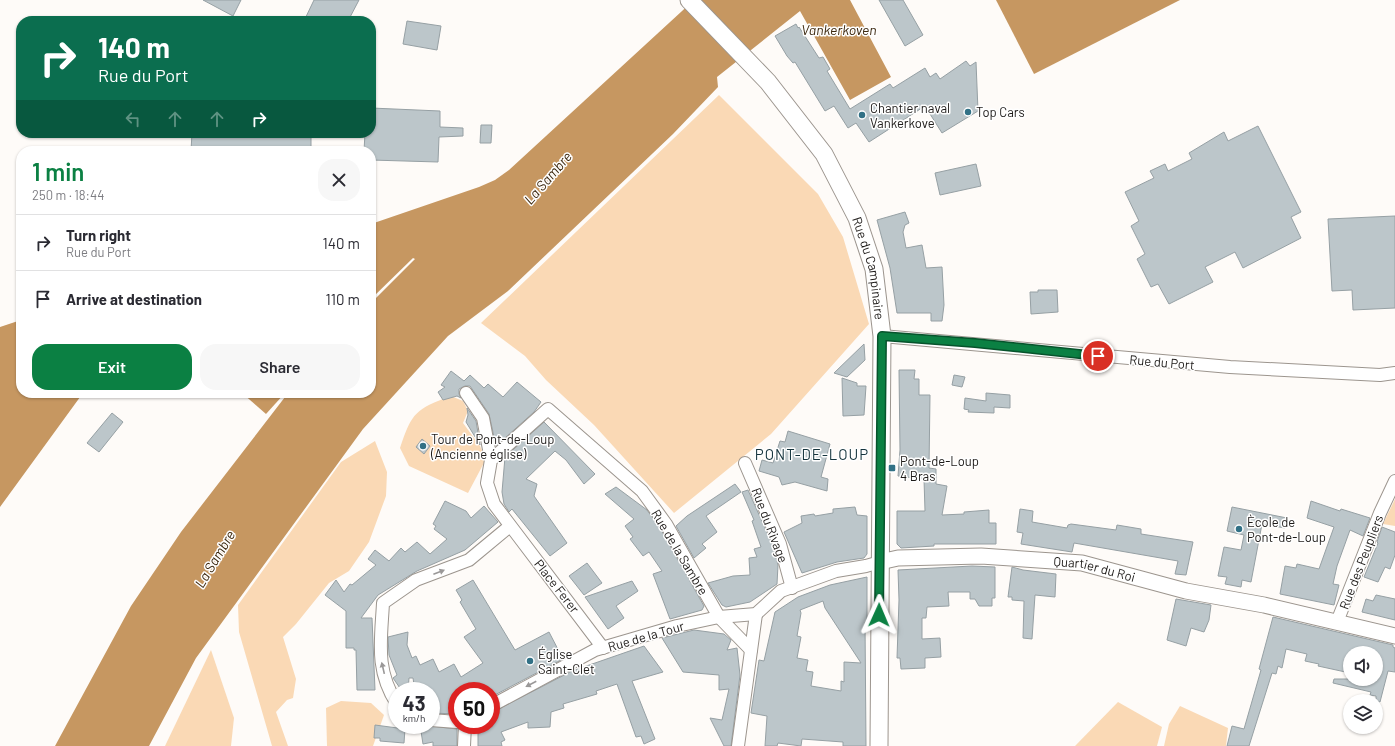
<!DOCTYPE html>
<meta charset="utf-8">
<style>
body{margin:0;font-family:Barlow,sans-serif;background:#f7f7f7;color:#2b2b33;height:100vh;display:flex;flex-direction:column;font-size:15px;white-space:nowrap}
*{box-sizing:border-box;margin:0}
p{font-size:13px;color:#7c7c81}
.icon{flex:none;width:22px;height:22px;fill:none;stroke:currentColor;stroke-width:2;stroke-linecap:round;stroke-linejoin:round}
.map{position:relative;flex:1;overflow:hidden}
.details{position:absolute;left:16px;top:146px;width:360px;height:252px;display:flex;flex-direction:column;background:#fff;border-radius:16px;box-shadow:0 1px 3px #0004}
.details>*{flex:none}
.hud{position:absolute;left:16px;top:16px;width:360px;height:122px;border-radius:16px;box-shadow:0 1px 3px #0004;background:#0b6e4f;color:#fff;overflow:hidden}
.buttons{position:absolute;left:1343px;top:646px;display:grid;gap:8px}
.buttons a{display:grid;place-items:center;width:40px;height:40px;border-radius:50%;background:#fff;box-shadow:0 1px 3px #0004;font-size:20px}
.speed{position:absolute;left:388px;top:682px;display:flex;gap:8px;font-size:20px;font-weight:700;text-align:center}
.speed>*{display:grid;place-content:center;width:52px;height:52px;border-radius:50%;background:#fff;box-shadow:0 1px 3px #0004;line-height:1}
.speed small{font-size:10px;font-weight:400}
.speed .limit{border:6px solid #d22;background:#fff;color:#111}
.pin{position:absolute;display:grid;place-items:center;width:34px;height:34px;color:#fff;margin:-17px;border:2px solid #fff;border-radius:50%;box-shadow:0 1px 4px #0007}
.me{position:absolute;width:44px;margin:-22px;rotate:1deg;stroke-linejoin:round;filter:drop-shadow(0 0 3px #0008)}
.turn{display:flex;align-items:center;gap:14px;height:84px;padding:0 16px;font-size:18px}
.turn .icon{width:52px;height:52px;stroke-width:2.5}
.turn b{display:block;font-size:28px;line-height:34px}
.lanes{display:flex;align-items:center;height:38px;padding:0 16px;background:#0003;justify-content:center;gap:20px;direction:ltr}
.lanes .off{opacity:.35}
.round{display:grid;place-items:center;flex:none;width:42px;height:42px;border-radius:16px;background:#f7f7f7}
.headline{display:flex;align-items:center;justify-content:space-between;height:68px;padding:0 16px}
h1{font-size:24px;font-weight:600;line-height:30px;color:#0b8043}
.cta{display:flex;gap:8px;margin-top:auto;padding:8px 16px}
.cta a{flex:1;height:46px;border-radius:16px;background:#0b8043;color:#fff;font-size:16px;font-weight:600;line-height:46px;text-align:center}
.cta a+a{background:#f7f7f7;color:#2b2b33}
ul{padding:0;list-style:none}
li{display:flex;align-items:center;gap:12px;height:56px;padding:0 16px;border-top:1px solid #e1e1e2}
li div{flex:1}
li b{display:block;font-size:15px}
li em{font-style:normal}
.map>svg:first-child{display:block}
</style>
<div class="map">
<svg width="1395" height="746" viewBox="0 0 1395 746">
<rect width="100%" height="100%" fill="#fefbf8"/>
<g fill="#fad9b5">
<path d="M719 95 818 194 843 237 869 324 771 434 674 513 594 425 546 380 525 356 481 323Z"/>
<path d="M451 396 463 401 468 411 463 423 480 446 486 459 468 493 409 466 400 448C412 412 416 409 451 396Z"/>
<path d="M375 441 387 472 386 496 369 542 349 571 329 583 296 624 283 637 296 679 293 698 287 700 276 712 288 746H272L239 632 238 605 341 462Z"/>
<path d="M1395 499V526L1383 524Z"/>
<path d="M211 650 234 718 231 746H165Z"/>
<path d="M341 701 371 703 384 715 373 746H327L326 708Z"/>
<path d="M1118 702 1162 727 1157 746H1075Z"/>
<path d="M1180 706 1228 728 1226 746H1164L1169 724Z"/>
</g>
<g fill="#c69761">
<path d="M694 0H850L891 77 850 100 800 11 717 77 718 87 673 134 508 291 448 336 363 429 196 658 149 746H55L131 606 181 532 285 397 289 393H371V303L415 259 413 258 371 299V224L479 187 495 180 509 170Z"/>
<path d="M996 0H1180L1034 74Z"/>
<path d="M21 320V393H83L0 507V327Z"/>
<path d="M242 393H285L266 414Z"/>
</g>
<g fill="#bcc6ca" stroke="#96a0a4" fill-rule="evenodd">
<path d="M203 0H241L233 16Z"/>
<path d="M314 0H359L348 21H304Z"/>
<path d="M879 0H903L923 35 905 46Z"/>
<path d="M407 21 441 26 437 50 403 44Z"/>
<path d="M796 24 798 28 799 27 819 58 823 57 830 69 827 71 850 109 890 84 893 88 925 68 930 77 936 73 940 79 966 61 970 66 976 62 978 111 942 133 925 106 869 142 856 123 848 128 834 106 825 111 795 62 793 63 787 56 775 36Z"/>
<path d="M371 108 440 111V127L463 128V136L439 137 438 162 371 160V151H364L365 133H371Z"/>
<path d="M481 125H492L491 143H480Z"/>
<path d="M1258 126 1301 212 1291 217 1301 238 1243 268 1235 252 1205 267 1213 282 1169 304 1158 284 1151 287 1137 259 1145 254 1131 226 1139 221 1125 192 1154 178 1150 171 1165 164 1168 171 1192 159 1189 153 1224 132 1228 141Z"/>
<path d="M192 133H311V151H191Z"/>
<path d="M976 164 981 186 940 195 935 173Z"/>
<path d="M905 212 909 223 905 225 903 232 906 248 922 245 926 268 942 267 944 305 942 321H931V313H897L890 268 877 220Z"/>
<path d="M1395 216V308L1353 310 1352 290 1332 291 1328 219Z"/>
<path d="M1038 290H1057L1058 312 1031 314 1030 292H1038Z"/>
<path d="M864 344 865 360 847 377 834 373Z"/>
<path d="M899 370H915L914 379H919V395H930L929 468 936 469V484L947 486 942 515 964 514V512L989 510V523H996V544H934V546L901 548 897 544V511H925L924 479 898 476 900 450Z"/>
<path d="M451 371 464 381 470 375 484 388 488 384 503 397 517 382 541 402 534 412 496 446 489 414 470 386H465L459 389V394L461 398 457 396 443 400 438 392 445 387 441 385Z"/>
<path d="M954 375 965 377 962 387 952 385Z"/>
<path d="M842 378 857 383V386H866L864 415 843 416Z"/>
<path d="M986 393 1010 395V408L994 407V413L968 412 969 410 964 409 965 398 986 401Z"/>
<path d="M467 408 476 421 480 445 466 422 468 415Z"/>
<path d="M112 413 123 422 99 452 87 443Z"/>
<path d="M544 422 595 474 584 484 566 460 555 451 526 479 537 484 534 496 567 543 550 556 512 509 509 512 504 504 502 492 505 457Z"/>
<path d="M788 431 830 444 821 477 828 479 827 491 795 482 782 485 779 477 759 471 762 460 773 463 780 441 785 442Z"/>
<path d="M422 439 430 446 424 454 416 447Z"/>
<path d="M735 484 741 492 706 516 717 532 702 544 706 548 694 558 676 526 687 516Z"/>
<path d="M616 487 647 510 660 528 704 606 702 610 670 619 653 574 662 571 649 552 643 556 630 539 633 537 625 526 634 519 605 494Z"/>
<path d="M748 490 773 546 778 565 777 584 750 602 726 607 722 605 708 583 733 576 750 575 749 558 757 557 754 549 761 547 752 521 754 520 742 492Z"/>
<path d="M445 501 466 511 471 518 484 506 498 522 465 550 417 571 378 595 361 618H372L375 690H357L356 650H354V648H346V611L325 595 336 580 344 592 350 584 352 585 376 565 368 559 375 550 389 561 401 548 405 552 417 542 430 554 447 539 434 529 436 526 433 524Z"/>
<path d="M1311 501 1340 511 1341 509 1370 518 1363 536 1350 530 1337 566 1333 584 1339 585 1334 605 1280 594 1285 566 1296 568 1297 564 1319 569 1334 527 1307 518Z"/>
<path d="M855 507 857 515 867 516V554L864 558 837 562 802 573 784 532 802 523 801 516 814 514 815 516 833 513V509Z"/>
<path d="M1232 507 1287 518 1285 528 1262 524 1251 582 1242 580 1241 587 1225 584 1227 577 1218 576 1224 547 1241 550 1244 535 1227 531Z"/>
<path d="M1020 509 1033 511 1032 522 1067 528 1068 525 1071 524 1116 530 1117 525 1141 529V534L1193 542 1186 575 1175 574 1178 561 1074 543 1072 552 1021 544 1023 533 1017 532Z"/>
<path d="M1382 527 1395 532V555L1390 569 1385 567 1378 582 1364 577 1378 543 1377 542Z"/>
<path d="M587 563 602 583 584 595 569 576Z"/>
<path d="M972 566 995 567V598H992V606H979L975 599H970V592H948L949 606 927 607 926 618H922V639L940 638 941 657 925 658V668L901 669 900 658H897L899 600 898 570Z"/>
<path d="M1012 567 1023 570 1056 574 1055 597 1035 595 1032 639 1023 638 1024 601 1012 600V597H1008Z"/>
<path d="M867 577V622H865L866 746H843V742L802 739 801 746 778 743 777 746H765L767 716 751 713 759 660 764 661 775 612 798 597 830 585ZM823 601 825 608 861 663 844 662V682L841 681V691L811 686 813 672 806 671 808 660 797 658 801 637 797 636 801 613 800 610Z"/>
<path d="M473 580 515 650 549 632 563 659 491 697V691H457V714L431 713V691H415L413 678H409L408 691H402L393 678 397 675 389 655 388 637 408 632 407 645 412 658 416 656 420 665 433 659 439 672 454 664 461 677 483 663 464 637 476 629 460 602 462 600 456 590Z"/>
<path d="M632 581 638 591 616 606 624 618 608 629 585 597Z"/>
<path d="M1376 595 1395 599V620L1362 612 1366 599 1373 601Z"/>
<path d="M1176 599 1211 605 1209 620 1204 632 1191 628 1186 646 1167 640Z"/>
<path d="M1273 617 1393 645V647L1395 648V672L1388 671 1380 702 1376 701V696L1370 695 1371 692 1333 683 1334 679H1376V653H1350V673L1318 666 1319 664 1305 661 1307 654 1286 649 1282 668 1278 666 1276 674 1272 673 1249 746H1227L1232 726 1244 729 1261 670 1259 669Z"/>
<path d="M694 630 724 634 731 640 727 650 737 648 740 675 731 746H724L710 718 722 720 729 689 719 690V675L683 672 662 638Z"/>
<path d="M644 646 663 672 632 681 655 739 644 744 641 736 636 737 617 684 596 691 597 694 563 704 564 708 551 712 550 727 528 728V722L501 732 505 740 501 742 502 746H478V725H491V713L572 671Z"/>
<path d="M375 725 405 729 404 743 380 741V738H374Z"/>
<path d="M420 725 457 729V746H433V742L423 744Z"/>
</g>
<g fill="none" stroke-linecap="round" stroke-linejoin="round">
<defs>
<g id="minor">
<path d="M882 336 1230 367 1380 375 1395 373"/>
<path d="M466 393 483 418 491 460"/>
<path d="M745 463 780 544 792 588"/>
<path d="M1337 622 1380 513 1395 481"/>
<path d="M603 648 494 504 487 483 491 460 548 409 642 491 666 524 719 617 751 650"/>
<path d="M397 704C375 670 381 641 383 603L416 580 469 560 510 526"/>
<path d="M491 706 595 650 677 626 719 617 756 614 781 591 836 571 866 566 880 562"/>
<path d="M431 720 457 722"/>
<path d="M464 746 465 725"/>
<path d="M738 746 756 614"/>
</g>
<g id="tertiary">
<path id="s1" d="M880 562 898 558 981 556 1082 563 1186 591 1264 605 1395 636"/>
</g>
<g id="secondary">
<path id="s2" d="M689 0 768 82 824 154 857 218 874 269 882 336 879 746"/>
</g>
</defs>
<use href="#minor" stroke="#9c958e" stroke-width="14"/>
<use href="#tertiary" stroke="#9c958e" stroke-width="17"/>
<use href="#secondary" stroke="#9c958e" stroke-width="19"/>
<use href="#minor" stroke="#fff" stroke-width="12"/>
<use href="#tertiary" stroke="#fff" stroke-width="15"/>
<use href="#secondary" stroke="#fff" stroke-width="17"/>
</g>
<defs><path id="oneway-solid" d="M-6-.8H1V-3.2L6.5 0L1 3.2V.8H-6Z"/></defs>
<g fill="#9a9898">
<use href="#oneway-solid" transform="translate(439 572) rotate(-21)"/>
<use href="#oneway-solid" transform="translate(383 668) rotate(-103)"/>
<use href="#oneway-solid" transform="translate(531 684) rotate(152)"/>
</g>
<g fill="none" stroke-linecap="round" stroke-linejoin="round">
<defs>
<path id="route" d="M879 615 882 336 975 343 1098 356"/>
</defs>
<use href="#route" stroke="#07532c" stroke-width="10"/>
<use href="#route" stroke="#0b8043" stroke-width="7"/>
</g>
<g fill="#327186" stroke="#fff" stroke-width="1.5">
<circle cx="968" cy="112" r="4"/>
<circle cx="862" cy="115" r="4"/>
<circle cx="423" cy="446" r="4"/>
<rect x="888" y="464" width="8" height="8" rx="2"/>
<circle cx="1239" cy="529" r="4"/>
<circle cx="530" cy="661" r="4"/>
</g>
<g text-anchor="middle" stroke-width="3" stroke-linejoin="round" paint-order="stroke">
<g font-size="13" fill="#1e1b19" stroke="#fff" text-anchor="start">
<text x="870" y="113">Chantier naval<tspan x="870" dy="15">Vankerkove</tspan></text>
<text x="976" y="117">Top Cars</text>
<text x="431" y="444">Tour de Pont-de-Loup<tspan x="431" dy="15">(Ancienne église)</tspan></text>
<text x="900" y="466">Pont-de-Loup<tspan x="900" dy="15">4 Bras</tspan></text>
<text x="1247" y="527">Ècole de<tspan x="1247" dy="15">Pont-de-Loup</tspan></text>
<text x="538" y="659">Église<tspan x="538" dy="15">Saint-Clet</tspan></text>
</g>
<g font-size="13" fill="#1e1b19" stroke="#fff">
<text dy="5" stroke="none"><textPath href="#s2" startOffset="329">Rue du Campinaire</textPath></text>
<text transform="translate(1162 362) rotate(5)" y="5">Rue du Port</text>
<text transform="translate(770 525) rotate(69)" y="5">Rue du Rivage</text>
<text transform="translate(680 552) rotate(59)" y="5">Rue de la Sambre</text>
<text transform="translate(1361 562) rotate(-69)" y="5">Rue des Peupliers</text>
<text dy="5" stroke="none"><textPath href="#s1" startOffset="216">Quartier du Roi</textPath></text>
<text transform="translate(557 586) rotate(52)" y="5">Place Ferer</text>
<text transform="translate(646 636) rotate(-16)" y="5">Rue de la Tour</text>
</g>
<g font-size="14" font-style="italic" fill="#3d2910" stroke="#fff">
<text x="839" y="35">Vankerkoven</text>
<text transform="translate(548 178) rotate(-49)" y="5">La Sambre</text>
<text transform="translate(215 559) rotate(-59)" y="5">La Sambre</text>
</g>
<g font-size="15" letter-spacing="1" fill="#14333c" stroke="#fff">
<text x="812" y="460">PONT-DE-LOUP</text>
</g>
</g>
</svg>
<div class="buttons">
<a><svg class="icon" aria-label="sound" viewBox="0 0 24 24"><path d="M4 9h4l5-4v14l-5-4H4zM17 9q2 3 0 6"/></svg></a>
<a><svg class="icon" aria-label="layers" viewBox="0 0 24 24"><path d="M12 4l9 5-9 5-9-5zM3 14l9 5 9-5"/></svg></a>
</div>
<div class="speed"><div>43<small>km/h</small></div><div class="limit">50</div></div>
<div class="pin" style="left:1098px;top:356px;background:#d93025"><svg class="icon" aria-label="arrive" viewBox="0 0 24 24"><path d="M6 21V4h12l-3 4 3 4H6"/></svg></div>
<svg class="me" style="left:879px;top:615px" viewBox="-20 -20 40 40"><path d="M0-17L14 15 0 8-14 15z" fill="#0b8043" stroke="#fff" stroke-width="4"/></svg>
<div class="hud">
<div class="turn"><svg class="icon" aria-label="right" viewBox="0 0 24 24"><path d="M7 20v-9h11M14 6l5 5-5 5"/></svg><div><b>140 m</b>Rue du Port</div></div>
<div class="lanes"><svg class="icon off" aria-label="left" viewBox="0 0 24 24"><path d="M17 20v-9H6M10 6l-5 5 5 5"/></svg><svg class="icon off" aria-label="ahead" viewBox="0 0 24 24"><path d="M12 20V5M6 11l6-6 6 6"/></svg><svg class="icon off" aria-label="ahead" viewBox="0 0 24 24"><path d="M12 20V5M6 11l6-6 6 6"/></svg><svg class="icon" aria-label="right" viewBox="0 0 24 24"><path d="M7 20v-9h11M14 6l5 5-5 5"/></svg></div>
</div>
<section class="details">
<div class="headline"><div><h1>1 min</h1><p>250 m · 18:44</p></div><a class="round"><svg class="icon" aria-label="close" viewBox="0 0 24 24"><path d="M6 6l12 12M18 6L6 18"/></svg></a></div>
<ul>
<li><svg class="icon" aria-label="right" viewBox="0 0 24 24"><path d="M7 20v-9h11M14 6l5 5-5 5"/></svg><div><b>Turn right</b><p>Rue du Port</p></div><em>140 m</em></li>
<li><svg class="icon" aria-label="arrive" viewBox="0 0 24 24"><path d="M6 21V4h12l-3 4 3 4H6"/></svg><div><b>Arrive at destination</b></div><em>110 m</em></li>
</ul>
<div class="cta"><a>Exit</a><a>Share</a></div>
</section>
</div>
